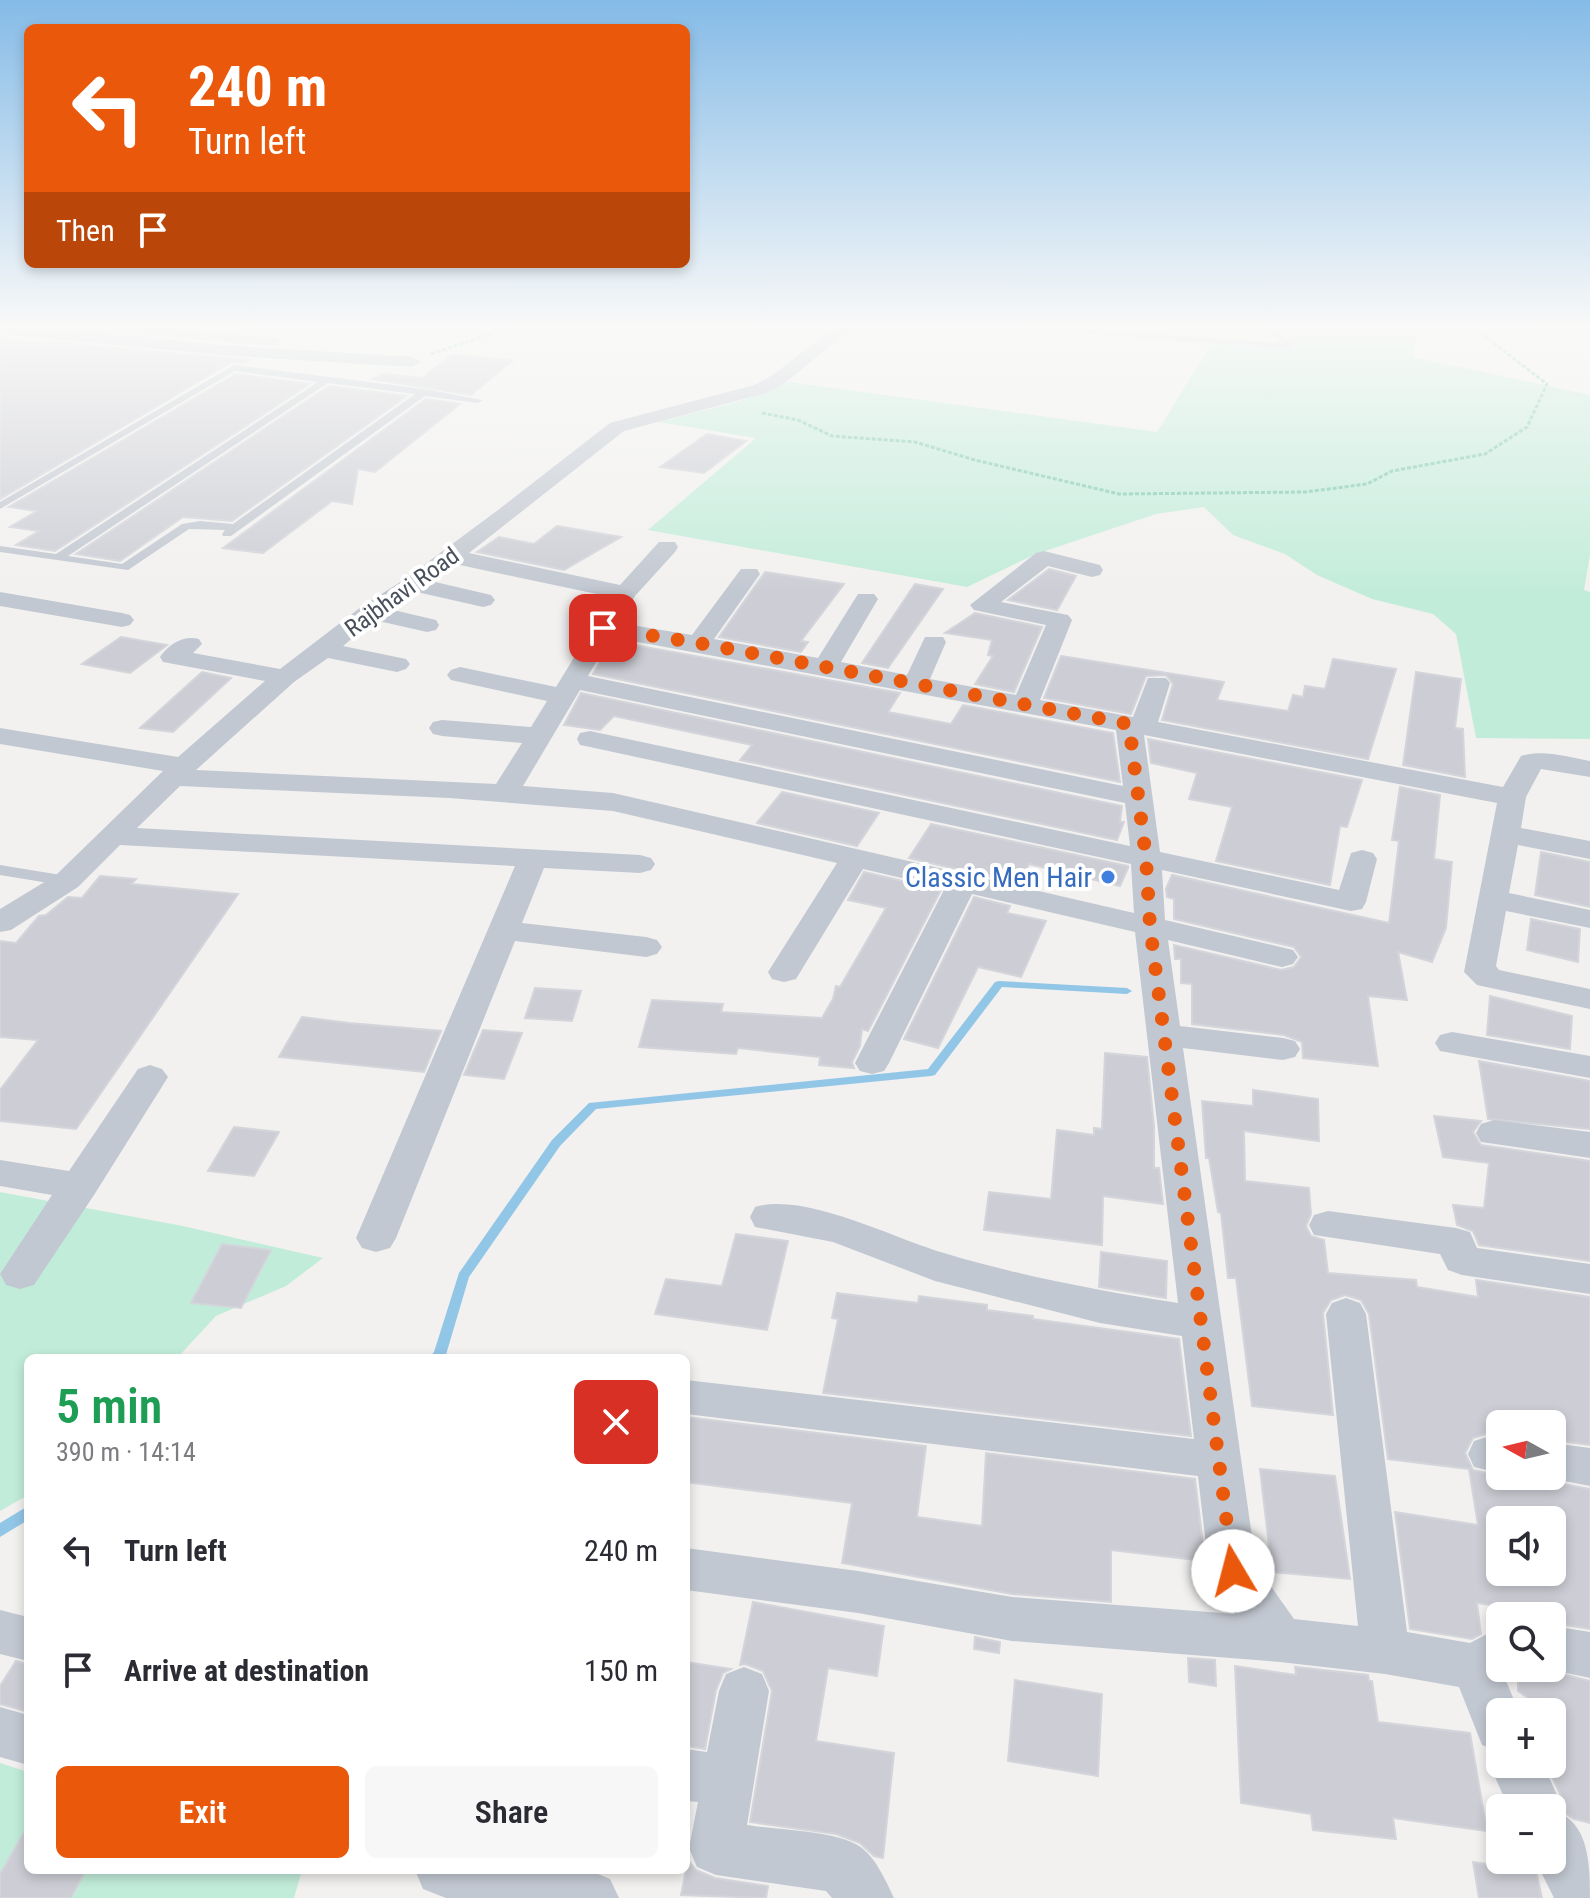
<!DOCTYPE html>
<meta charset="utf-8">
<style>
body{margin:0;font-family:"Roboto Condensed",sans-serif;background:#f7f7f7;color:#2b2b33;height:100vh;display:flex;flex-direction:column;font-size:30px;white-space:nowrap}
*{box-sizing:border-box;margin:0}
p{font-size:26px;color:#7c7c81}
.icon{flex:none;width:44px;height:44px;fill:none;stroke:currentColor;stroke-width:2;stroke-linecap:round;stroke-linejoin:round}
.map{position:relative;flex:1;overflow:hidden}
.sheet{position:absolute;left:24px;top:1354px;width:666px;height:520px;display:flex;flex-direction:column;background:#fff;border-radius:12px;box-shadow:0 4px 12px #0003}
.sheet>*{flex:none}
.guide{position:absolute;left:24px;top:24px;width:666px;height:244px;border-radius:12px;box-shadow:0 4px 12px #0003;background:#ea580c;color:#fff;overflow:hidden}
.needle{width:52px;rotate:278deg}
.buttons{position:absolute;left:1486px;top:1410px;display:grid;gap:16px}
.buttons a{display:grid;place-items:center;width:80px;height:80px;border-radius:12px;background:#fff;box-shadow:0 4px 12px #0003;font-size:40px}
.pin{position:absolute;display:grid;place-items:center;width:68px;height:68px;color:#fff;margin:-34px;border-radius:16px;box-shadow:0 4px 12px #0006}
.me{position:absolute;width:88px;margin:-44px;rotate:352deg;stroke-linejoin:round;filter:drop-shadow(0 0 6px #0008)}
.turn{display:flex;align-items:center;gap:28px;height:168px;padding:0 32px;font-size:36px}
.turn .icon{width:104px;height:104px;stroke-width:2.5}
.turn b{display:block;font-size:56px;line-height:68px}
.then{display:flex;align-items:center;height:76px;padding:0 32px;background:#0003;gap:16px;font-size:30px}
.round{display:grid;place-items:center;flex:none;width:84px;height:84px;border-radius:12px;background:#f7f7f7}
.summary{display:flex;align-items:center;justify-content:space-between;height:136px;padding:0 32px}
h1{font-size:48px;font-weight:600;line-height:60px;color:#1e9e55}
.cta{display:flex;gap:16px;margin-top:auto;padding:16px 32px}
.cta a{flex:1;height:92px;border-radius:12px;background:#ea580c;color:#fff;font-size:32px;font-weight:600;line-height:92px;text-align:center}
.cta a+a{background:#f7f7f7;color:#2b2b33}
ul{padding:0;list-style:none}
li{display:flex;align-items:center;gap:24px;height:120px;padding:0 32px}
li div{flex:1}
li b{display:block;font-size:30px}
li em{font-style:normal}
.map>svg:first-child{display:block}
</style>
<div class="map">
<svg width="1590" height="1898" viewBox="0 0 1590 1898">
<rect width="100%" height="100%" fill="#f2f1f0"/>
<g fill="#c2ecda">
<path d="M1280 328H1417L1413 357 1590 395V555L1584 590 1590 592V739L1476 738 1456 634 1433 614 1372 599 1317 575 1285 554 1233 535 1204 507 1156 514 1036 554 967 587 648 530 756 438 659 422 741 401 789 382 1157 432 1212 343 1285 347 1294 338Z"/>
<path d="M0 1192 183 1226 323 1258 286 1286 216 1316 177 1358H28V1495L0 1511Z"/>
<path d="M0 1763 28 1772V1870H302L294 1898H0Z"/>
</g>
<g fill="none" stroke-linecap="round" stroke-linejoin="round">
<g fill="#92c6e6" fill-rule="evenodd">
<path d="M999 981 1127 988 1132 991 1127 994 1002 987 935 1075 931 1076 596 1109 560 1146 469 1277 445 1358H429L434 1352 459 1273 552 1140 589 1103 928 1069 995 982Z"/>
<path d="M28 1506V1520L0 1537V1523Z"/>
</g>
</g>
<g fill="#cdced5" stroke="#d4d5db" stroke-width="2" fill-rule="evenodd">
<path d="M81 328H162L282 339 273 345Z"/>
<path d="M0 340 70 344 250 360 244 363 232 362 0 499Z"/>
<path d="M452 355 513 360 471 395 372 379 384 374 422 378Z"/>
<path d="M236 374 310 384 55 551 16 545 39 531 10 527 37 511 9 507Z"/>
<path d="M329 386 407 396 232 521 183 517 120 561 76 554Z"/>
<path d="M426 399 460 404 375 472 358 469 352 504 332 501 263 553 223 548Z"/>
<path d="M707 434 746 441 704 473 660 467Z"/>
<path d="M557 526 621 537 564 570 477 552 499 537 534 544Z"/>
<path d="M1049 569 1076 576 1057 610 1008 600Z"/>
<path d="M765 572 844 584 801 641 808 642 801 652 719 637Z"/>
<path d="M915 584 943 589 888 668 862 663Z"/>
<path d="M975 613 1042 627 1014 692 975 684 993 656 988 655 992 640 945 633Z"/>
<path d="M121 637 167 645 130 673 82 664Z"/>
<path d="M612 641 900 693 888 712 951 724 963 705 1113 733 1120 782 593 674Z"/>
<path d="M1061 656 1224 682 1217 700 1288 711 1293 695 1303 697 1305 686 1325 689 1333 659 1396 669 1368 759 1162 720 1173 684 1166 675 1146 676 1131 714 1044 698Z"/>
<path d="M202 672 231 678 173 732 140 728Z"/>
<path d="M1416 672 1461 679 1455 728 1463 729 1465 777 1403 765Z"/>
<path d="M581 693 1122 806 1120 822H1124L1117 840 740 760 752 745 614 716 600 730 564 725Z"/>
<path d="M1148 739 1362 780 1347 827 1340 826 1330 885 1216 861 1232 807 1189 799 1197 773 1151 763Z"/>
<path d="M1400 787 1440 795 1434 859 1452 862 1446 928 1432 962 1398 952 1407 1000 1368 996 1378 1066 1303 1058 1302 1042 1284 1035 1192 1024V984L1181 983V959H1175L1174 945 1281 970 1294 967 1301 957 1294 947 1174 919V899L1167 897 1166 889 1172 875 1389 923 1399 841 1392 840Z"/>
<path d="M782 792 879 813 857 846 757 823Z"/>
<path d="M931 824 1128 866V868L1120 886 1029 864 1020 884 909 858Z"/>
<path d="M1541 852 1590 862V907L1535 895Z"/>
<path d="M864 872 941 890 868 1031 862 1029 860 1046 852 1062 854 1068 819 1065 820 1057 738 1048 736 1054 639 1047 652 1000 723 1004 721 1012 822 1018 833 999 836 986 840 987 886 908 848 900Z"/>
<path d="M100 876 136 879 131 884 238 894 76 1129 0 1121V1090L38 1040 0 1037V941L16 943 39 916 46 915 68 897 82 898Z"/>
<path d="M974 897 1010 906 1007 913 1046 921 1021 977 978 967 938 1048 904 1039Z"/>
<path d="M1531 919 1580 929 1578 962 1527 950Z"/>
<path d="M535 988 581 991 572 1021 525 1018Z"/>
<path d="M1490 996 1572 1016 1570 1049 1487 1035Z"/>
<path d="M302 1017 349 1023 441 1031 424 1072 279 1057Z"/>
<path d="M483 1030 522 1033 504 1079 464 1075Z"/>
<path d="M1105 1053 1147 1057 1154 1126V1168H1159L1163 1204 1103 1196 1102 1245 984 1230 989 1192 1051 1199 1057 1130 1094 1135V1128L1102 1129Z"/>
<path d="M1479 1061 1590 1081V1129L1488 1119Z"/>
<path d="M1253 1090 1318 1099 1319 1141 1244 1131 1245 1181 1309 1188 1311 1214 1306 1226 1311 1236 1324 1240 1328 1273 1416 1280 1417 1287 1478 1297 1476 1280 1590 1297V1445L1552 1440V1424H1500V1434L1489 1433 1473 1438 1465 1453 1473 1470 1500 1476V1478L1552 1486V1482L1590 1489V1629L1552 1623V1614L1477 1603 1481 1634 1472 1639 1410 1629 1395 1512 1478 1525 1469 1469 1388 1459 1369 1314 1361 1300 1345 1295 1331 1300 1323 1313 1333 1415 1252 1406 1236 1278H1228L1221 1213 1218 1212 1209 1158H1206L1202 1101 1253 1106ZM1500 1520H1552V1572H1500Z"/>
<path d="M1434 1116 1481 1121 1473 1132 1481 1145 1590 1161V1261L1479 1245 1473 1231 1457 1225 1453 1205 1484 1208 1489 1163 1443 1157Z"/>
<path d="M234 1127 279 1132 254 1176 208 1171Z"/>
<path d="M736 1234 788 1241 767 1330 655 1314 666 1279 722 1286Z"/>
<path d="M222 1244 271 1250 241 1308 191 1303Z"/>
<path d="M1101 1252 1167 1261 1166 1298 1099 1287Z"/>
<path d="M837 1293 918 1303 919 1296 987 1305V1310L1033 1316V1319L1179 1339 1191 1436 823 1393 838 1319 832 1318Z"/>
<path d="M686 1417 926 1446 917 1517 982 1526 986 1453 1195 1479 1205 1561 1111 1550V1602L1012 1594 842 1563 852 1503 686 1482Z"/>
<path d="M1260 1469 1335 1476 1350 1579 1272 1572Z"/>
<path d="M753 1602 884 1626 877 1676 828 1668 816 1741 894 1753 883 1858 874 1856 860 1843 836 1834 750 1822 772 1691 763 1671 745 1664 740 1665Z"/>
<path d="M975 1637 1000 1642 999 1653 974 1649Z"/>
<path d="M1188 1658 1215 1660 1216 1686 1189 1682Z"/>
<path d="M16 1661 28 1664V1712L0 1704V1686Z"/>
<path d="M686 1662 731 1669 723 1673 716 1690 705 1749 686 1746Z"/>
<path d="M1235 1666 1296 1675 1295 1667 1368 1675 1369 1681H1372L1378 1722 1470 1733 1487 1831 1393 1818 1396 1839 1313 1830 1311 1814 1241 1803Z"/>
<path d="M1518 1668H1540L1590 1681V1823L1574 1819 1565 1813 1566 1807 1546 1764H1552V1712H1547L1518 1691Z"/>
<path d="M1015 1680 1102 1694 1098 1776 1008 1761Z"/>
<path d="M28 1825V1870H86L71 1898H0V1874Z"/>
<path d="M688 1860 696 1870 715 1878 768 1886 766 1898 681 1895Z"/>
<path d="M1473 1862 1536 1871 1542 1898H1479Z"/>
</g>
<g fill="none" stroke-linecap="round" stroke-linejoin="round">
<g stroke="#7cc8b0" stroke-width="3" stroke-dasharray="4 2" stroke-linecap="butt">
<path d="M431 354 507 328"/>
<path d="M762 413 798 420 832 436 915 442 975 460 1119 494 1305 492 1367 484 1392 471 1485 454 1527 427 1547 384 1474 328"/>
</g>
<g fill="#c2c8d1" fill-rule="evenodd">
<path d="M1014 328H1061L1283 343 1263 328H1273L1293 343 1288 349Z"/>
<path d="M234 365 424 389 483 400 478 403 425 396 231 536H223L222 534 225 530 189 529 128 570 0 552V546L56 554 318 382 235 371 0 509V502ZM328 383 415 394 233 524 200 521 182 524 122 564 68 556Z"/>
<path d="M0 865 67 876 75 881 67 886 0 875Z"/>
</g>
<g fill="#c2c8d1" fill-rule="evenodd">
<path d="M0 328H47L220 345 412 357 421 362 412 367 220 355 0 334Z"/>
<path d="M833 328H852L785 383 766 393 624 431 469 553 620 585 659 542H675L678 547 675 552 635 596 619 623 692 635 741 569H757L760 574 714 639 818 658 858 594H874L878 599 841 662 907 675 925 637H943L946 642 930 679 1016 695 1046 625 974 610 970 605 1036 553 1044 551 1100 565 1103 570 1100 575 1092 577 1048 566 1001 602 1068 615 1072 620 1040 700 1133 717 1148 678H1166L1170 683 1158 722 1503 787 1521 756C1544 749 1567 757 1590 761V777L1541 769 1526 797 1521 828 1590 841V859L1518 845 1509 893 1590 910V928L1506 911 1496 966 1499 970 1590 989V1009L1477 985 1464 972 1497 803 1144 735 1160 852 1339 890 1351 853 1362 850 1373 853 1377 859 1366 902 1362 909 1351 911 1162 870 1165 920 1293 950 1298 957 1293 964 1282 967 1168 940 1180 1026 1283 1038 1295 1041 1300 1049 1295 1057 1283 1060 1183 1048 1256 1565 1294 1619 1358 1626 1326 1314 1332 1303 1346 1298 1360 1303 1366 1314 1407 1632 1470 1643 1500 1627V1668H1515L1504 1676 1519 1712H1500V1764H1543L1563 1808 1561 1814C1590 1827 1590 1870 1590 1898H1554L1535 1860H1552V1808H1509L1489 1764 1495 1750 1482 1745 1459 1687 1385 1674 1280 1662 1012 1641 858 1613 686 1590V1548L858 1571 1012 1597 1235 1614 1209 1571 1198 1476 686 1414V1380L1194 1439 1182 1336 1100 1323 935 1281 833 1242 755 1227 750 1217 755 1207C806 1192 894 1239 944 1253 1020 1276 1099 1291 1178 1303L1135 932 972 894 889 1063 884 1071 872 1074 860 1071 855 1063 945 888 863 869 796 979 784 982 772 979 768 972 837 863 613 811 449 798 180 786 137 828 640 855 651 858 655 864 651 870 640 873 544 868 522 923 646 937 657 940 662 947 657 954 646 957 515 941 396 1238 390 1248 376 1252 362 1248 356 1238 515 866 120 845 78 887 11 930 0 932V909L56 875 163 771 0 744V728L178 757 265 681 163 662 160 657C169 644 183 635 199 639L202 644 193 653 280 669 361 607 405 579 498 510 610 423 754 385 773 375ZM455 564 611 597 556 687 460 667 451 670 447 675 451 680 547 701 531 727 442 720 433 722 429 728 433 734 442 736 522 743 496 784 196 770 294 682 328 658 397 672 406 669 410 664 406 659 343 646 374 620 427 632 436 630 439 625 436 620 389 609 417 592 483 607 491 605 495 600 491 595 431 581ZM611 637 1116 730 1123 786 588 676ZM580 690 1125 803 1130 846 590 731 580 733 577 739 580 745 590 747 1131 864 1134 913 613 793 523 786Z"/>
<path d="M0 592 122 613 130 615 134 620 130 625 122 627 0 606Z"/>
<path d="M1452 1032 1590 1056V1078L1440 1051 1435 1043 1440 1035Z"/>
<path d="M150 1065 162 1069 168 1077 94 1195 34 1285 20 1289 6 1285 0 1274 52 1195 0 1186V1160L69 1171 138 1069Z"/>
<path d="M1494 1120 1590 1132V1158L1481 1142 1476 1133 1481 1124Z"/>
<path d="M1328 1211 1456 1228 1470 1232 1477 1248 1590 1264V1294L1462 1275 1448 1270 1440 1254 1314 1235 1309 1225 1314 1215Z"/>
<path d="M1490 1436 1500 1437V1473L1474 1467 1468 1454 1474 1441Z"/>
<path d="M1552 1443 1590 1448V1486L1539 1476H1552Z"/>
<path d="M0 1610 28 1617V1661L0 1654Z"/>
<path d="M1552 1626 1590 1632V1678L1543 1668H1552Z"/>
<path d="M744 1667 762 1674 769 1691 747 1825C777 1830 834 1830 859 1846 875 1856 886 1881 894 1898H832L826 1891 716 1875 697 1867 689 1848 698 1802 686 1801V1749L707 1752 719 1691 726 1674Z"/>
<path d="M0 1707 28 1715V1765L0 1757Z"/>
<path d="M415 1870H589L610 1879 619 1898H446L423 1889Z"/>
</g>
</g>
<linearGradient id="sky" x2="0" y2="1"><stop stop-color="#85bbe7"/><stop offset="0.55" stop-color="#f9f9f8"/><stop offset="1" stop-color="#f9f9f8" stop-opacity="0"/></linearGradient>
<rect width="1590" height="594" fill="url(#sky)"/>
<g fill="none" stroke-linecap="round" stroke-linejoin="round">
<path stroke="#ea580c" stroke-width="14" stroke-dasharray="0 25.2" d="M603 628 698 643 1129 724 1146 858 1150 926 1233 1571"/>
</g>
<circle fill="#3f7fe0" stroke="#fff" stroke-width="3" cx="1108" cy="877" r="8"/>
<g text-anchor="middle" stroke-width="8" stroke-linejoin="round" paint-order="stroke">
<g font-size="24" fill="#49505c" stroke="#fff">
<text transform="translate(402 592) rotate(-36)" y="8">Rajbhavi Road</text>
</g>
<g font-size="28" fill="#366cbe" stroke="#fff" text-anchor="end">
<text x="1092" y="887">Classic Men Hair</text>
</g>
</g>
</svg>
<div class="buttons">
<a><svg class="needle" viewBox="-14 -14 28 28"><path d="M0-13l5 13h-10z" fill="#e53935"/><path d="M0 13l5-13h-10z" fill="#7c7c81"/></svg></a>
<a><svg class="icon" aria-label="sound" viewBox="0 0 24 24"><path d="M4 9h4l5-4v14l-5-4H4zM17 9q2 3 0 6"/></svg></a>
<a><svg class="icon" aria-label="search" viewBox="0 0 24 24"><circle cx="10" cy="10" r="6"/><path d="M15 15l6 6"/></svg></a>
<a>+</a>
<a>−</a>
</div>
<div class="pin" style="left:603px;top:628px;background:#d93025"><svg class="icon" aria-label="arrive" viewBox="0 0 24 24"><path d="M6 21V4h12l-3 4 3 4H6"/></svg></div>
<svg class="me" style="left:1233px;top:1571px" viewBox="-20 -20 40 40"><circle r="19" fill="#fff"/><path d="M0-13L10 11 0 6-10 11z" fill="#ea580c"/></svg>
<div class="guide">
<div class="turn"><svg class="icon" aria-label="left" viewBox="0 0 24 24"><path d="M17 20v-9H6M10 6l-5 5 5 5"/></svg><div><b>240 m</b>Turn left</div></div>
<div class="then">Then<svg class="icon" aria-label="arrive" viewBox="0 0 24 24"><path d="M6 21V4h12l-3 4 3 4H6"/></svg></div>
</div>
<section class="sheet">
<div class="summary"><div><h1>5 min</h1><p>390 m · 14:14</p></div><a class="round" style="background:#d93025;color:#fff"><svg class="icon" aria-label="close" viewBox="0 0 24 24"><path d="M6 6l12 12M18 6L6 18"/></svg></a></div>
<ul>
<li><svg class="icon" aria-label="left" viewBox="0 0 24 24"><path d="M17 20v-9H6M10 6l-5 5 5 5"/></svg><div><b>Turn left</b></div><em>240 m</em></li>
<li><svg class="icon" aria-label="arrive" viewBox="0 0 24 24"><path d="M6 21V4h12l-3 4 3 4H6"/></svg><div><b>Arrive at destination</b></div><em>150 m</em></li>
</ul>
<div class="cta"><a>Exit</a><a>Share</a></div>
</section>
</div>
